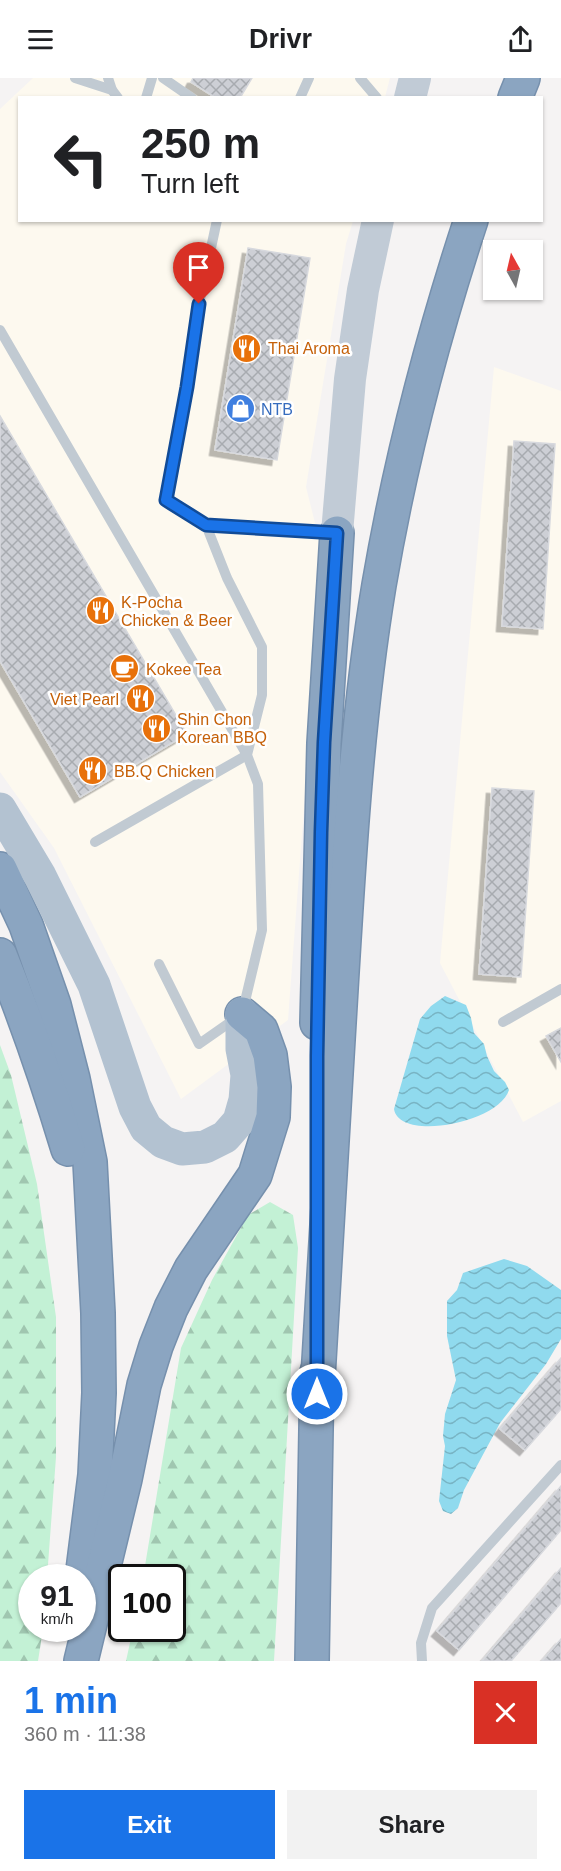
<!DOCTYPE html>
<meta charset="utf-8">
<style>
body{margin:0;font-family:Helvetica,sans-serif;background:#f2f2f2;color:#202124;height:100vh;display:flex;flex-direction:column;font-size:22px;white-space:nowrap}
*{box-sizing:border-box;margin:0}
p{font-size:20px;color:#757577}
.icon{flex:none;width:33px;height:33px;fill:none;stroke:currentColor;stroke-width:2;stroke-linecap:round;stroke-linejoin:round}
.map{position:relative;height:1583px;overflow:hidden}
.details{display:flex;flex-direction:column;background:#fff;flex:1}
.details>*{flex:none}
.guide{position:absolute;left:18px;top:18px;width:525px;height:126px;border-radius:0px;box-shadow:0 2px 4px #0004;background:#fff;color:#202124;overflow:hidden}
.needle{width:39px;rotate:352deg}
.fabs{position:absolute;left:483px;top:162px;display:grid;gap:12px}
.fabs a{display:grid;place-items:center;width:60px;height:60px;border-radius:0px;background:#fff;box-shadow:0 2px 4px #0004;font-size:30px}
.speed{position:absolute;left:18px;top:1486px;display:flex;gap:12px;font-size:30px;font-weight:700;text-align:center}
.speed>*{display:grid;place-content:center;width:78px;height:78px;border-radius:50%;background:#fff;box-shadow:0 2px 4px #0004;line-height:1}
.speed small{font-size:15px;font-weight:400}
.speed .limit{border:3px solid #111;border-radius:9px;background:#fff;color:#111}
.pin{position:absolute;display:grid;place-items:center;width:51px;height:51px;color:#fff;margin:-62px -26px;border-radius:50% 50% 50% 0;rotate:-45deg;box-shadow:0 0 6px #0007}
.pin .icon{rotate:45deg}
.me{position:absolute;width:66px;margin:-33px;rotate:0deg;stroke-linejoin:round;filter:drop-shadow(0 0 4px #0008)}
.turn{display:flex;align-items:center;gap:21px;height:126px;padding:0 24px;font-size:27px}
.turn .icon{width:78px;height:78px;stroke-width:2.5}
.turn b{display:block;font-size:42px;line-height:51px}
.round{display:grid;place-items:center;flex:none;width:63px;height:63px;border-radius:0px;background:#f2f2f2}
.summary{display:flex;align-items:center;justify-content:space-between;height:102px;padding:0 24px}
h1{font-size:36px;font-weight:700;line-height:45px;color:#1a73e8}
.action{display:flex;gap:12px;margin-top:auto;padding:12px 24px}
.action a{flex:1;height:69px;border-radius:0px;background:#1a73e8;color:#fff;font-size:24px;font-weight:700;line-height:69px;text-align:center}
.action a+a{background:#f2f2f2;color:#202124}
header{display:flex;justify-content:space-between;align-items:center;height:78px;padding:0 24px;background:#fff;font-size:27px;font-weight:700}
.map>svg:first-child{display:block}
</style>
<header><svg class="icon" aria-label="menu" viewBox="0 0 24 24"><path d="M4 6h16M4 12h16M4 18h16"/></svg>Drivr<svg class="icon" aria-label="share" viewBox="0 0 24 24"><path d="M12 15V3M7 8l5-5 5 5M5 13v7h14v-7"/></svg></header>
<div class="map">
<svg width="561" height="1583" viewBox="0 0 561 1583">
<defs>
<pattern id="forest-firs" width="22" height="20" patternUnits="userSpaceOnUse" patternTransform="scale(1.5)"><rect width="22" height="20" fill="#c3f1d5"/><path d="M5 1l3.5 6h-7zM16 11l3.5 6h-7z" fill="#a0c6b0"/></pattern>
<pattern id="water-waves" width="16" height="10" patternUnits="userSpaceOnUse" patternTransform="scale(1.5)"><rect width="16" height="10" fill="#90daee"/><path d="M0 5q4-4 8 0t8 0" fill="none" stroke="#78b4c4"/></pattern>
<pattern id="building-cross-hatch" width="8" height="8" patternUnits="userSpaceOnUse" patternTransform="scale(1.5)"><rect width="8" height="8" fill="#cdcfd5"/><path d="M0 0l8 8M0 8l8-8" fill="none" stroke="#a8abb0"/></pattern>
<filter id="shadow"><feDropShadow dx="-5.5" dy="5.5" stdDeviation="0" flood-color="#0004"/></filter>
</defs>
<rect width="100%" height="100%" fill="#f5f3f3"/>
<g fill="#fdf9ef">
<path d="M33 0H390L385 19 20 20V142L353 143 346 166 306 409 323 477 288 942 181 1021 54 770 0 694V31Z"/>
<path d="M494 289 561 313V1023L523 1044 440 885Z"/>
</g>
<g fill="url(#forest-firs)">
<path d="M0 967 11 997 37 1106 56 1239V1379L47 1500H32V1551H43L38 1583H0Z"/>
<path d="M270 1124 293 1137 298 1170 274 1583H126L133 1551H172V1500H143L181 1270 212 1202 248 1137Z"/>
</g>
<g fill="url(#water-waves)">
<path d="M445 918 466 927 471 940 474 955 484 966 487 978 494 993 505 1004 509 1012C499 1045 399 1064 394 1031L420 941 431 928Z"/>
<path d="M504 1181 527 1188 561 1212V1261L546 1286 500 1345 464 1412 458 1430 451 1436 443 1433 439 1423 445 1368 443 1358 445 1336 456 1302 447 1258V1223L457 1212 463 1195Z"/>
</g>
<g fill="url(#building-cross-hatch)" stroke="#d7d9de" stroke-width="1.5" filter="url(#shadow)">
<path d="M193 0H252L240 20H216L191 4Z"/>
<path d="M248 170 310 180 277 382 215 372Z"/>
<path d="M0 338 187 656 80 719 0 583Z"/>
<path d="M514 363 555 366 543 551 502 548Z"/>
<path d="M492 710 534 713 521 899 479 896Z"/>
<path d="M561 950V984L546 958Z"/>
<path d="M561 1280V1331L525 1372 500 1351Z"/>
<path d="M561 1408V1452L459 1572 437 1553Z"/>
<path d="M561 1490V1525L511 1583H482Z"/>
<path d="M561 1561V1583H542Z"/>
</g>
<g fill="none" stroke-linecap="round" stroke-linejoin="round">
<defs>
<g id="highway">
<path d="M515 20 523 0"/>
<path d="M0 791 26 847 54 927 73 1001 90 1084 98 1235 99 1315 95 1397 82 1500"/>
<path d="M0 877C26 941 48 1005 68 1071"/>
<path d="M317 945 324 665 337 455"/>
<path d="M317 1316C325 1181 333 1046 341 911 349 776 357 640 379 507 400 384 432 261 471 142"/>
<path d="M81 1583 125 1401 144 1307 156 1268 171 1230 191 1191 255 1097 273 1039 274 1009 270 977 261 952 242 936"/>
<path d="M312 1583 317 1294"/>
</g>
</defs>
<use href="#highway" stroke="#7690ad" stroke-width="36"/>
<g stroke="#c1cad2" stroke-width="10">
<path d="M75 0 112 12"/>
<path d="M108 0 112 12 118 20"/>
<path d="M163 0 192 20"/>
<path d="M360 0 377 20"/>
<path d="M146 20 152 0"/>
<path d="M300 20 309 0"/>
<path d="M0 252 247 677 95 764"/>
<path d="M206 447 334 455"/>
<path d="M159 886 199 966 242 936 262 852 258 706 247 677 262 617V569L227 500 206 447 166 422 187 309 199 226 217 142"/>
<path d="M503 944 561 911"/>
<path d="M422 1583 421 1565 432 1530 561 1387"/>
</g>
<g stroke="#c1cbd6" stroke-width="32">
<path d="M410 20 415 0"/>
<path d="M337 455 350 301 363 212 378 142"/>
</g>
<path stroke="#b3c2d1" stroke-width="33" d="M0 731 40 798 94 907 135 1029 146 1050 163 1064 182 1071 205 1069 225 1059 239 1043 245 1022 247 997 242 971V936"/>
<use href="#highway" stroke="#8ba5c1" stroke-width="33"/>
</g>
<g fill="none" stroke-linecap="round" stroke-linejoin="round">
<defs>
<path id="route" d="M199 226 187 309 166 422 206 447 337 455 324 664 321 754 317 978V1316"/>
</defs>
<use href="#route" stroke="#114b97" stroke-width="15"/>
<use href="#route" stroke="#1a73e8" stroke-width="10"/>
</g>
<defs>
<symbol id="restaurant-disc" viewBox="-11 -11 22 22"><circle r="9.5" fill="#e8710a" stroke="#fff"/><path d="M-5-6h1v4h1v-4h1v4h1v-4h1v5L-1.5 .5V6h-2V.5L-5-1ZM5-6V6H3V1.5H1.5Q1.5-4 5-6Z" fill="#fff"/></symbol>
<symbol id="shop-disc" viewBox="-11 -11 22 22"><circle r="9.5" fill="#3f7fe0" stroke="#fff"/><path d="M-5-2.5h2.3a2.7 3.5 0 0 1 5.4 0H5L5.5 6h-11ZM-1.5-2.5h3a1.5 2.3 0 0 0-3 0Z" fill="#fff"/></symbol>
<symbol id="cafe-disc" viewBox="-11 -11 22 22"><circle r="9.5" fill="#e8710a" stroke="#fff"/><path d="M-5.5-4.5H6V0H3Q3 3.5 0 3.5H-2.5Q-5.5 3.5-5.5 0ZM3-3.2v2h1.7v-2ZM-6 4.5H4V6H-6Z" fill="#fff"/></symbol>
</defs>
<g fill-rule="evenodd">
<use href="#restaurant-disc" x="230" y="254" width="33" height="33"/>
<use href="#shop-disc" x="224" y="314" width="33" height="33"/>
<use href="#restaurant-disc" x="84" y="516" width="33" height="33"/>
<use href="#cafe-disc" x="108" y="574" width="33" height="33"/>
<use href="#restaurant-disc" x="124" y="604" width="33" height="33"/>
<use href="#restaurant-disc" x="140" y="634" width="33" height="33"/>
<use href="#restaurant-disc" x="76" y="676" width="33" height="33"/>
</g>
<g text-anchor="middle" stroke-width="5" stroke-linejoin="round" paint-order="stroke">
<g font-size="16" fill="#c56008" stroke="#fff" text-anchor="start">
<text x="268" y="276">Thai Aroma</text>
<text x="121" y="530">K-Pocha<tspan x="121" dy="18">Chicken &amp; Beer</tspan></text>
<text x="146" y="597">Kokee Tea</text>
<text x="119" y="627" text-anchor="end">Viet Pearl</text>
<text x="177" y="647">Shin Chon<tspan x="177" dy="18">Korean BBQ</tspan></text>
<text x="114" y="699">BB.Q Chicken</text>
</g>
<g font-size="16" fill="#366cbe" stroke="#fff" text-anchor="start">
<text x="261" y="337">NTB</text>
</g>
</g>
</svg>
<div class="fabs">
<a><svg class="needle" viewBox="-14 -14 28 28"><path d="M0-13l5 13h-10z" fill="#e53935"/><path d="M0 13l5-13h-10z" fill="#757577"/></svg></a>
</div>
<div class="speed"><div>91<small>km/h</small></div><div class="limit">100</div></div>
<div class="pin" style="left:199px;top:226px;background:#d93025"><svg class="icon" aria-label="arrive" viewBox="0 0 24 24"><path d="M6 21V4h12l-3 4 3 4H6"/></svg></div>
<svg class="me" style="left:317px;top:1316px" viewBox="-20 -20 40 40"><circle r="17" fill="#1a73e8" stroke="#fff" stroke-width="3"/><path d="M0-11L8 9 0 5-8 9z" fill="#fff"/></svg>
<div class="guide">
<div class="turn"><svg class="icon" aria-label="left" viewBox="0 0 24 24"><path d="M17 20v-9H6M10 6l-5 5 5 5"/></svg><div><b>250 m</b>Turn left</div></div>
</div>
</div>
<section class="details">
<div class="summary"><div><h1>1 min</h1><p>360 m · 11:38</p></div><a class="round" style="background:#d93025;color:#fff"><svg class="icon" aria-label="close" viewBox="0 0 24 24"><path d="M6 6l12 12M18 6L6 18"/></svg></a></div>
<div class="action"><a>Exit</a><a>Share</a></div>
</section>
